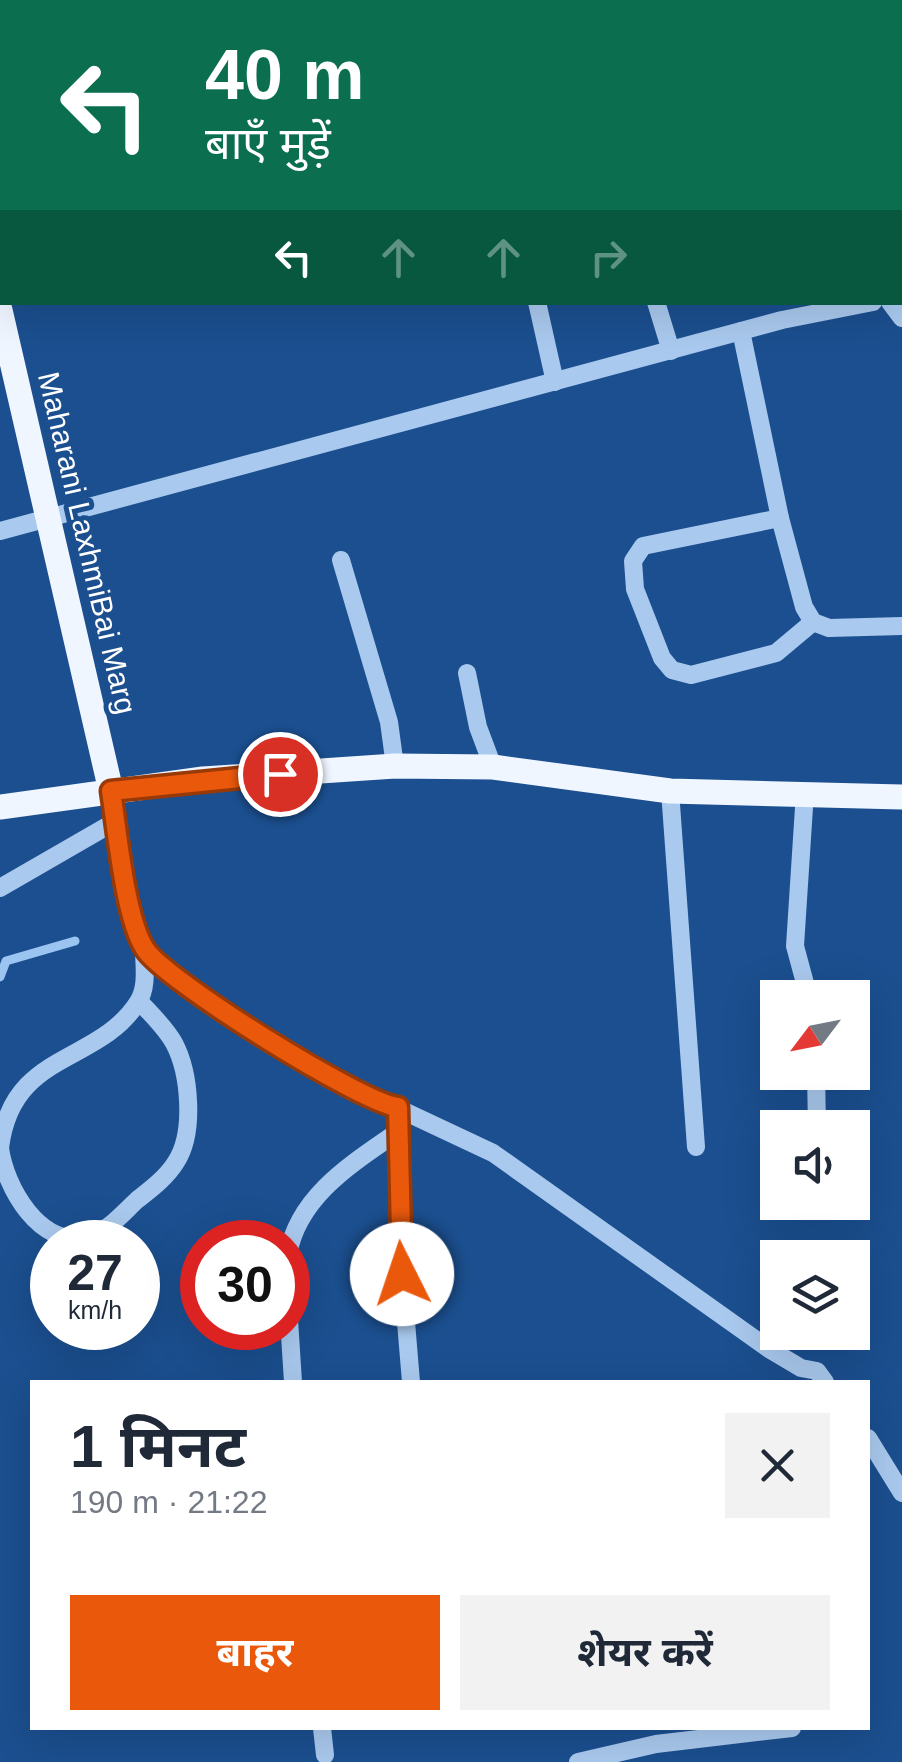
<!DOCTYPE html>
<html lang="hi">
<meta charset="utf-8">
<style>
body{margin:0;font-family:Helvetica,"Noto Sans Devanagari",sans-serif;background:#f2f2f3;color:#1f2937;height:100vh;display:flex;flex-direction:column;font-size:38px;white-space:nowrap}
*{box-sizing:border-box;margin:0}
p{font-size:32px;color:#747a83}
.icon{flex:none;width:55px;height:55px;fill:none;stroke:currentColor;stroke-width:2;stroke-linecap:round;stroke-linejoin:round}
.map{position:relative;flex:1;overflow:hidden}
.drawer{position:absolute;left:30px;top:1380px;width:840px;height:350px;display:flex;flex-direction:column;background:#fff;border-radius:0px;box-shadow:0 10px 40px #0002}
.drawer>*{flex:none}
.banner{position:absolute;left:0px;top:0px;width:902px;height:305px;box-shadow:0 10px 40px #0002;background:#0b6e4f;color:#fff;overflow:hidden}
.needle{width:65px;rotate:238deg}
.controls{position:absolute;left:760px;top:980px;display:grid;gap:20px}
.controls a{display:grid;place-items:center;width:110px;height:110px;border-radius:0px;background:#fff;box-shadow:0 10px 40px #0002;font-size:50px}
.speed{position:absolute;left:30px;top:1220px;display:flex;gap:20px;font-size:50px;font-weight:700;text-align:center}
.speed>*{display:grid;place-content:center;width:130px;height:130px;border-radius:50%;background:#fff;box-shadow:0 10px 40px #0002;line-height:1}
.speed small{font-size:25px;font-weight:400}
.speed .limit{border:15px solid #d22;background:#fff;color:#111}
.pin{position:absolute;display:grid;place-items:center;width:85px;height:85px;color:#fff;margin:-42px;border:5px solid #fff;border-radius:50%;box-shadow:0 2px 10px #0007}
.me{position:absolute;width:110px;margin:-55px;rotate:356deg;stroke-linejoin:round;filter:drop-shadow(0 0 8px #0008)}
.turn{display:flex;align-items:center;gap:35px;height:210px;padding:0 40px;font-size:45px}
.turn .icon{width:130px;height:130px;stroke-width:2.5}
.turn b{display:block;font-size:70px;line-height:85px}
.lanes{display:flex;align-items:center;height:95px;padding:0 40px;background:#0003;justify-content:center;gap:50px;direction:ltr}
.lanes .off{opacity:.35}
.round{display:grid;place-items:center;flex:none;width:105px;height:105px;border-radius:0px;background:#f2f2f3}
.summary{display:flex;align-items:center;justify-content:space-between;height:170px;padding:0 40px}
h1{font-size:60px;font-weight:700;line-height:75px}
.button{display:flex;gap:20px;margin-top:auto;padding:20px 40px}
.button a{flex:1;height:115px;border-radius:0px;background:#ea580c;color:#fff;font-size:40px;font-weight:700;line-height:115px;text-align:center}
.button a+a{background:#f2f2f3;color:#1f2937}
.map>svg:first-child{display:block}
</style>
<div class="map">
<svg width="902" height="1762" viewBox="0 0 902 1762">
<rect width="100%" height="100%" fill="#1b4f8f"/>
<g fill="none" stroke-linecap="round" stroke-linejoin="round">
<path stroke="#9cc4f0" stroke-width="9" d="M0 977 6 961 75 941"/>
<g stroke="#a9c9ee" stroke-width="18">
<path d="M667 0 668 2"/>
<path d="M457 2 465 0"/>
<path d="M0 130 2 129"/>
<path d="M900 294H902"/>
<path d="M537 302 555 382"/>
<path d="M656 302 671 351"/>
<path d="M890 302 902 318"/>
<path d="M741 331 780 518 804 607 813 622 829 628 902 626"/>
<path d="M780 518 643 546 633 561 635 589 662 658 672 670 691 675 776 653 813 622"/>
<path d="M0 531 782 320 873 302"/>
<path d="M341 560 389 722 395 766"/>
<path d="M467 673 478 727 493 767"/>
<path d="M111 791 134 923 144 949 166 972 327 1075 493 1153 769 1349 801 1368 817 1371 825 1382"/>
<path d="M670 791 696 1147"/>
<path d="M805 792 795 946 809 998"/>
<path d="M0 888 116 821"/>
<path d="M816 1072 817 1128"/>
<path d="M398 1107 399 1238 411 1382"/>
<path d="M0 1148C5 1187 40 1249 88 1237 106 1233 124 1212 137 1200 151 1189 166 1178 176 1162 195 1133 190 1073 174 1043 165 1027 151 1014 139 1001"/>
<path d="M0 1148C12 1050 97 1066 138 1002 148 987 144 965 144 949"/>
<path d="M288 1254C299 1195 353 1163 399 1131"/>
<path d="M288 1304 293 1382"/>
<path d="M868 1438 902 1493"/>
<path d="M322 1728 325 1755"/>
<path d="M578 1762 656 1744 792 1728"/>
</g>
<g stroke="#f0f6ff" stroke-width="25">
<path d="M0 310 111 791"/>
<path d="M0 807 203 779 395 766 493 767 670 791 902 797"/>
</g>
</g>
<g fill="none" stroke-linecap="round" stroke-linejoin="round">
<defs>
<path id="route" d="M280 774 111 791C117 829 125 919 145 949 164 980 363 1104 398 1107L402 1274"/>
</defs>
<use href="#route" stroke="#983908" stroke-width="25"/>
<use href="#route" stroke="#ea580c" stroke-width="18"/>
</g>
<g text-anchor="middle" stroke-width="10" stroke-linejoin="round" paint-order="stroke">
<g font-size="30" fill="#fff" stroke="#1b4f8f">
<text transform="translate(87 543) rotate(77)" y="10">Maharani LaxhmiBai Marg</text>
</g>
</g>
</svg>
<div class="controls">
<a><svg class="needle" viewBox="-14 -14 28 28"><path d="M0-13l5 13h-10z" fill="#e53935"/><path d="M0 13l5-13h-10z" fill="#747a83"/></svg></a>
<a><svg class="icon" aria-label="sound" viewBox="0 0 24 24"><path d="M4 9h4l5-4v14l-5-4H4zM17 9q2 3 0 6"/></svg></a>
<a><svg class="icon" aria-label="layers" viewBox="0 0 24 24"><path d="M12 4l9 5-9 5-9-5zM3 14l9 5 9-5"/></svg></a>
</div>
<div class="speed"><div>27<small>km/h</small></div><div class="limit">30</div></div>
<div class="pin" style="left:280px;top:774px;background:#d93025"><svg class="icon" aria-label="arrive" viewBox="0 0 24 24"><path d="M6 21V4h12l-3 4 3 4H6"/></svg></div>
<svg class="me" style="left:402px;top:1274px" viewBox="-20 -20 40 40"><circle r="19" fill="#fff"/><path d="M0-13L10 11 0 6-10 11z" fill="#ea580c"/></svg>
<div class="banner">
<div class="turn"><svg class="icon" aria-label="left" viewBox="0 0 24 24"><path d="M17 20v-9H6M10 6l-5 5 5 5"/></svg><div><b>40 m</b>बाएँ मुड़ें</div></div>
<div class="lanes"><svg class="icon" aria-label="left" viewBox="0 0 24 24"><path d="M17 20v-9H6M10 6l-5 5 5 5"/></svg><svg class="icon off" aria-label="ahead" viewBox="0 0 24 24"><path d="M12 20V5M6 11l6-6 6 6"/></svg><svg class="icon off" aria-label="ahead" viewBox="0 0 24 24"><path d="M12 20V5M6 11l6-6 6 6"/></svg><svg class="icon off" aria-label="right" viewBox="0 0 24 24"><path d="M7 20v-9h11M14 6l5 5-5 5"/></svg></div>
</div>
<section class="drawer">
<div class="summary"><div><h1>1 मिनट</h1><p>190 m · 21:22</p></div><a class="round"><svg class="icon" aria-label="close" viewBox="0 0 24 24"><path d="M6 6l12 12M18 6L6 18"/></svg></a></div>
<div class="button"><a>बाहर</a><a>शेयर करें</a></div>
</section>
</div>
